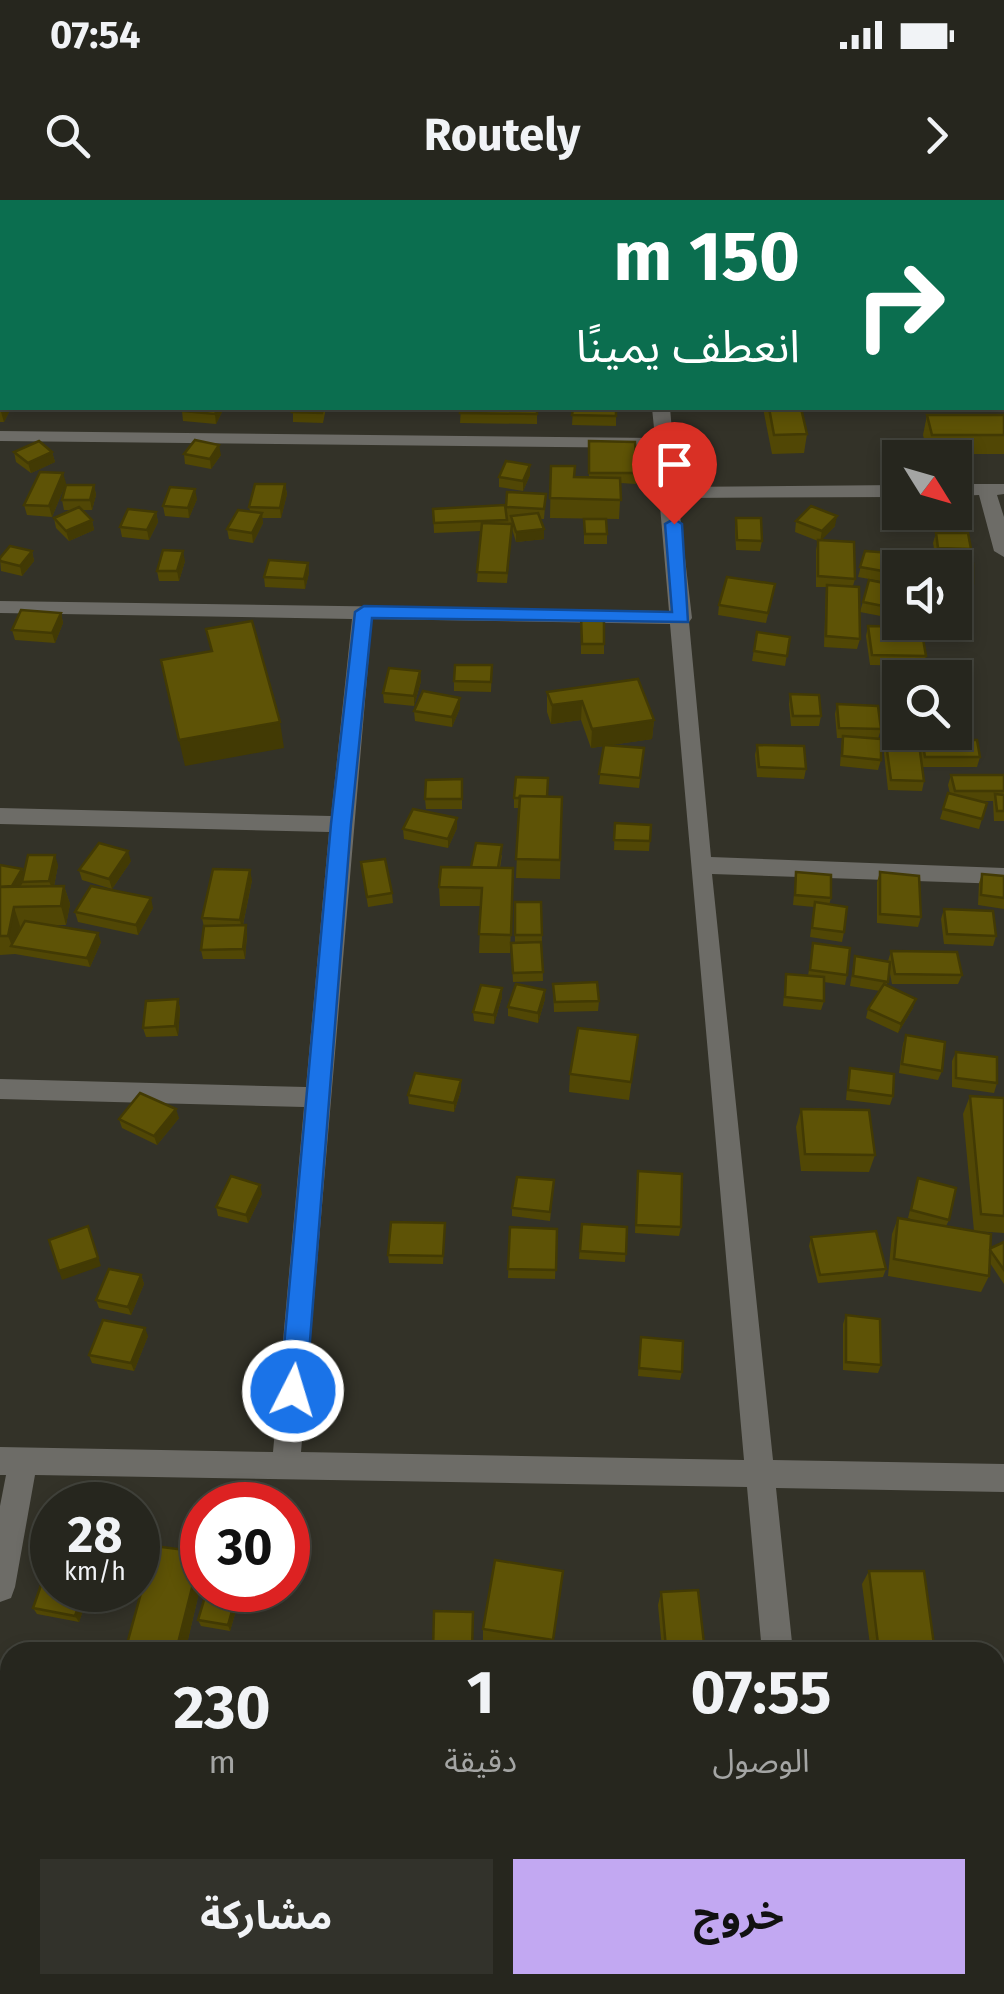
<!DOCTYPE html>
<html lang="ar">
<meta charset="utf-8">
<style>
body{margin:0;font-family:"Fira Sans","Noto Sans Arabic",sans-serif;background:#32322b;color:#f1f3f6;direction:rtl;height:100vh;display:flex;flex-direction:column;font-size:38px;white-space:nowrap}
*{box-sizing:border-box;margin:0}
p{font-size:32px;color:#a4a5a4}
.icon{flex:none;width:55px;height:55px;fill:none;stroke:currentColor;stroke-width:2;stroke-linecap:round;stroke-linejoin:round}
.map{position:relative;flex:1;overflow:hidden;direction:ltr}
.sheet{position:absolute;left:0px;top:1442px;width:1005px;height:352px;display:flex;flex-direction:column;background:#26261e;border-radius:30px 30px 0 0;box-shadow:0 5px 15px #0003,0 0 0 2px #42433c;direction:rtl}
.sheet>*{flex:none}
.guide{position:absolute;left:0px;top:0px;width:1005px;height:210px;box-shadow:0 5px 15px #0003,0 0 0 2px #42433c;direction:rtl;background:#0b6e4f;color:#fff;overflow:hidden}
.needle{width:65px;rotate:127deg}
.buttons{position:absolute;left:882px;top:240px;display:grid;gap:20px}
.buttons a{display:grid;place-items:center;width:90px;height:90px;border-radius:0px;background:#26261e;box-shadow:0 5px 15px #0003,0 0 0 2px #42433c;font-size:50px}
.speed{position:absolute;left:30px;top:1282px;display:flex;gap:20px;font-size:50px;font-weight:700;text-align:center}
.speed>*{display:grid;place-content:center;width:130px;height:130px;border-radius:50%;background:#26261e;box-shadow:0 5px 15px #0003,0 0 0 2px #42433c;line-height:1}
.speed small{font-size:25px;font-weight:400}
.speed .limit{border:15px solid #d22;background:#fff;color:#111}
.pin{position:absolute;display:grid;place-items:center;width:85px;height:85px;color:#fff;margin:-102px -42px;border-radius:50% 50% 50% 0;rotate:-45deg;box-shadow:0 0 10px #0007}
.pin .icon{rotate:45deg}
.me{position:absolute;width:110px;margin:-55px;rotate:5deg;stroke-linejoin:round;filter:drop-shadow(0 0 8px #0008)}
.turn{display:flex;align-items:center;gap:35px;height:210px;padding:0 40px;font-size:45px}
.turn .icon{width:130px;height:130px;stroke-width:2.5}
.turn b{display:block;font-size:70px;line-height:85px}
.eta{display:flex;justify-content:space-evenly;align-items:center;height:170px;text-align:center}
.eta b{font-size:60px;font-weight:700;line-height:70px}
.button{display:flex;gap:20px;margin-top:auto;padding:20px 40px}
.button a{flex:1;height:115px;border-radius:0px;background:#c2a8f2;color:#111;font-size:40px;font-weight:700;line-height:115px;text-align:center}
.button a+a{background:#32322b;color:#f1f3f6}
.status{display:flex;justify-content:space-between;align-items:center;height:70px;padding:0 50px;background:#26261e;direction:ltr}
.status svg{height:28px;fill:currentColor}
header{display:flex;justify-content:space-between;align-items:center;height:130px;padding:0 40px;background:#26261e;font-size:45px;font-weight:700}
.map>svg:first-child{display:block}
</style>
<div class="status"><b>07:54</b><svg viewBox="0 0 49 12"><path d="M0 12V9h3v3zM5 12V6h3v6zM10 12V3h3v9zM15 12V0h3v12zM26 1h20v11H26zM47 4h2v5h-2z"/></svg></div>
<header><svg class="icon" aria-label="forward" viewBox="0 0 24 24"><path d="M9 5l7 7-7 7"/></svg>Routely<svg class="icon" aria-label="search" viewBox="0 0 24 24"><circle cx="10" cy="10" r="6"/><path d="M15 15l6 6"/></svg></header>
<div class="map">
<svg width="1004" height="1794" viewBox="0 0 1004 1794">
<rect width="100%" height="100%" fill="#333228"/>
<g fill="none" stroke-linecap="round" stroke-linejoin="round">
<g fill="#6d6c67" fill-rule="evenodd">
<path d="M479 0H495V2H480Z"/>
<path d="M712 0H728V2H713Z"/>
<path d="M952 0H968V2H953Z"/>
<rect x="1002" y="71" width="2" height="10"/>
<path d="M652 208H670L677 287 900 285V297L678 298 692 418 689 422 711 657 1004 668V684L712 674 773 1260 1004 1264V1292L776 1288 793 1452H762L747 1287 35 1275 15 1387 11 1398 0 1402V1306L6 1275H0V1247L273 1252 304 907 0 899V879L306 887 329 632 0 624V608L331 616 352 419 0 413V401L669 411 655 248 0 241V231L655 238ZM372 419 670 424 744 1260 301 1252Z"/>
<path d="M955 284H1004V294L997 295 1004 317V357L994 351 979 295 955 296Z"/>
<rect x="792" y="1785" width="34" height="9"/>
</g>
</g>
<g fill="#514705">
<path d="M159 0H192L191 2H159Z"/>
<path d="M248 0H300L298 2H272V1L271 2Z"/>
<rect x="589" y="0" width="27" height="2"/>
<path d="M904 0H925V2H903Z"/>
<path d="M0 174H2V208L10 210 4 222H0Z"/>
<path d="M183 208H224L216 224 183 221 182 211Z"/>
<path d="M293 208H326L323 223 293 222Z"/>
<path d="M461 208H537V224L460 223Z"/>
<path d="M573 208H616V226L572 225Z"/>
<path d="M763 208H801L807 234 804 253 772 254Z"/>
<path d="M927 215H1004V254H928L923 235Z"/>
<path d="M589 241 637 273 636 284 621 283 619 319 550 318 551 266 574 277H589Z"/>
<path d="M14 252H52L55 262 31 273 16 262Z"/>
<path d="M184 254 221 255 211 269 185 264Z"/>
<path d="M530 275 523 291 499 287V277Z"/>
<path d="M66 283 52 317 27 315 24 305Z"/>
<path d="M285 284 287 294 281 318H262L263 323 253 343 229 339 227 329 250 311 249 307Z"/>
<path d="M94 285 96 295 92 310H82L92 320 94 330 69 341 56 328 54 318 73 310H64L62 300Z"/>
<path d="M507 292 546 294 544 319H540L544 329V339L516 342 512 329 507 383 477 382 481 331 434 333 433 309 506 312Z"/>
<path d="M197 299 189 318 165 316 163 306Z"/>
<path d="M156 312 158 322 149 340 122 337 120 327Z"/>
<path d="M736 318 762 341 760 351 736 350 735 328Z"/>
<path d="M584 319 607 334V344H584Z"/>
<path d="M796 321 835 326 821 340 855 379 853 386 860 439 857 449 824 447 826 387H816V350L818 341 795 332Z"/>
<path d="M936 333 971 349 968 359H936L933 343Z"/>
<path d="M32 351 34 361 22 376 1 371 0 358Z"/>
<path d="M865 351 930 356V361L973 364V383L971 393 955 391V368H900V386H898L891 418 860 412 869 380 890 385V367L886 382 858 377Z"/>
<path d="M185 361 179 381H159L157 371Z"/>
<path d="M308 363 309 373 305 389 265 387 264 377Z"/>
<path d="M775 384 766 423 718 415 719 405Z"/>
<path d="M61 413 63 423 55 443 15 440 12 430Z"/>
<path d="M581 416 604 444V454H581Z"/>
<path d="M868 426 926 456 923 466 870 465 866 436Z"/>
<path d="M757 432 790 437 785 466 752 461Z"/>
<path d="M492 465 491 492 454 491V481Z"/>
<path d="M421 481 414 506 384 503 383 493Z"/>
<path d="M547 492 654 520 652 539 610 545 644 548 639 588 599 584 604 546 591 548 581 520 551 524 547 512Z"/>
<path d="M790 494 821 516 819 526H791L789 504Z"/>
<path d="M460 498V508L452 527 415 521 414 511Z"/>
<path d="M837 504 881 529 878 539 881 560 878 570 840 566 842 538H837L835 514Z"/>
<path d="M900 524V532H920L918 539 898 536Z"/>
<path d="M922 539 980 557 977 567H923L924 581 922 591 888 590 884 553 886 543 920 548Z"/>
<path d="M757 545 806 569 804 579 757 577 755 555Z"/>
<path d="M951 575H1004V621H994L993 601H978L987 603 979 629 940 619 948 593 950 594 948 585Z"/>
<path d="M462 579V609H426L425 599Z"/>
<path d="M547 597H562L560 679 516 678 519 608H514V598Z"/>
<path d="M457 618V628L448 648 404 639 403 629Z"/>
<path d="M615 623 651 625 649 651 614 650Z"/>
<path d="M502 655 500 668H513L510 753H479L481 706H440L439 687 471 667Z"/>
<path d="M131 661 112 689 82 680 79 670Z"/>
<path d="M361 662 392 693 393 703 368 707Z"/>
<path d="M0 665 22 669 24 674 58 665 54 686H64L70 704 66 725H52L101 742 90 767 15 754 0 755Z"/>
<path d="M796 672 831 698 829 705 844 732 842 742 810 737 814 707 793 705Z"/>
<path d="M880 672 921 717 918 727 877 723V682Z"/>
<path d="M982 674 1004 676V709L978 705 979 683Z"/>
<path d="M252 680 243 725H246L247 735 245 759H203L201 750 204 727 202 718Z"/>
<path d="M515 702H541L543 781 513 782 511 743H515Z"/>
<path d="M153 708 138 735 78 722 75 712Z"/>
<path d="M944 709 996 736 993 746 944 744 941 719Z"/>
<path d="M813 743 847 775 845 785 824 782V801L821 810 783 806 786 774 808 776Z"/>
<path d="M891 751 962 775 958 784H892L889 768 887 785 913 808 898 833 866 818 868 809 880 791 850 786 855 756 888 761Z"/>
<path d="M553 784 599 801 598 811 554 812Z"/>
<path d="M545 790V799L538 823 508 816V807Z"/>
<path d="M502 797 494 824 474 821 473 812Z"/>
<path d="M178 799 180 809 178 836 146 837 143 828Z"/>
<path d="M638 835 629 900 569 892 570 874Z"/>
<path d="M906 835 942 871 938 880 899 873 903 844Z"/>
<path d="M956 852 997 883 994 893 952 887V861Z"/>
<path d="M850 868 893 896 890 905 846 900 848 878Z"/>
<path d="M461 880V890L454 912 409 904 408 895Z"/>
<path d="M970 896 1004 898V1033L974 1031 963 914Z"/>
<path d="M801 909 875 955 869 972 801 971 796 927Z"/>
<path d="M179 918 157 945 122 928 119 919Z"/>
<path d="M918 978 949 1020 946 1026 991 1048 1004 1042V1084L990 1063 989 1076 981 1092 888 1076 892 1034 898 1018 916 1021 908 1018Z"/>
<path d="M554 980 550 1021 512 1016V1008Z"/>
<path d="M637 980 681 1027 679 1036 635 1033Z"/>
<path d="M262 994 248 1023 218 1016 216 1007Z"/>
<path d="M445 1023 443 1064 389 1063 388 1055Z"/>
<path d="M582 1024 627 1027 625 1062 579 1059Z"/>
<path d="M510 1027 557 1029 555 1079 508 1078Z"/>
<path d="M811 1037 886 1069 883 1077 818 1083 809 1046Z"/>
<path d="M141 1075 144 1084 131 1115 99 1108 96 1100Z"/>
<path d="M846 1115 881 1165 878 1173 843 1170V1124Z"/>
<path d="M148 1136 134 1171 92 1163 89 1155Z"/>
<path d="M641 1137 682 1172 680 1180 638 1176Z"/>
<path d="M201 1352 202 1380 185 1452H132L127 1444Z"/>
<path d="M869 1371 935 1452H871L862 1384Z"/>
<path d="M562 1383 552 1452 483 1441V1429Z"/>
<path d="M90 1390 79 1422 37 1414 33 1408Z"/>
<path d="M207 1390H242L230 1431 201 1426 198 1420Z"/>
<path d="M661 1392 705 1452H623V1450L662 1449 658 1405Z"/>
<path d="M10 1492V1568L4 1567 0 1563V1534Z"/>
<path d="M995 1556H1004V1617L995 1616Z"/>
<path d="M41 1785H102L101 1794H45L40 1791Z"/>
</g>
<g fill="#423a04">
<path d="M3 208H9L10 210 4 222 1 212Z"/>
<path d="M218 208H224L216 224 215 214Z"/>
<path d="M219 245 221 255 211 269 210 259Z"/>
<path d="M52 252 55 262 31 273 28 263Z"/>
<path d="M530 265V275L523 291V281Z"/>
<path d="M63 273 66 283 52 317 49 306Z"/>
<path d="M285 284 287 294 281 318 280 308Z"/>
<path d="M94 285 96 295 92 310 90 300Z"/>
<path d="M195 289 197 299 189 318 188 308Z"/>
<path d="M156 312 158 322 149 340 147 330Z"/>
<path d="M262 313 263 323 253 343 252 333Z"/>
<path d="M837 316 835 326 820 342 822 331Z"/>
<path d="M92 320 94 330 69 341 66 331Z"/>
<path d="M544 329V339L516 342V332Z"/>
<path d="M32 351 34 361 22 376 20 366Z"/>
<path d="M183 351 185 361 179 381 177 371Z"/>
<path d="M308 363 309 373 305 389 304 379Z"/>
<path d="M61 413 63 423 55 443 52 433Z"/>
<path d="M420 471 421 481 414 506V496Z"/>
<path d="M460 498V508L452 527V517Z"/>
<path d="M582 501 581 520 551 524 552 505Z"/>
<path d="M654 520 652 539 591 548 592 529Z"/>
<path d="M280 522 284 548 185 566 179 540Z"/>
<path d="M457 618V628L448 648V639Z"/>
<path d="M128 651 131 661 112 689 109 679Z"/>
<path d="M55 655 58 665 53 691 49 681Z"/>
<path d="M22 669 25 678 14 699 11 690Z"/>
<path d="M250 670 252 680 242 729 240 720Z"/>
<path d="M64 686 70 704 66 725 61 706Z"/>
<path d="M151 698 153 708 138 735 136 725Z"/>
<path d="M14 707 20 726 16 746H12L8 736Z"/>
<path d="M246 725 247 735 245 759 243 749Z"/>
<path d="M98 733 101 742 90 767 87 758Z"/>
<path d="M502 788V797L494 824V815Z"/>
<path d="M545 790V799L538 823V813Z"/>
<path d="M178 799 180 809 178 836 175 826Z"/>
<path d="M916 799 913 808 898 833 901 824Z"/>
<path d="M461 880V890L454 912V903Z"/>
<path d="M176 909 179 918 157 945 154 936Z"/>
<path d="M260 985 262 994 248 1023 246 1015Z"/>
<path d="M88 1026 101 1066 62 1080 59 1071Z"/>
<path d="M141 1075 144 1084 131 1115 128 1107Z"/>
<path d="M145 1128 148 1136 134 1171 131 1163Z"/>
<path d="M201 1352 202 1380 185 1452H177Z"/>
<path d="M84 1390H90L79 1422 75 1416Z"/>
<path d="M238 1390H242L230 1431 228 1425Z"/>
<path d="M27 1785H32L31 1794 26 1793Z"/>
</g>
<g fill="#5e5306" stroke="#423a04" stroke-width="2.5">
<path d="M0 0H24L22 2H2L0 8Z"/>
<path d="M42 0H86L84 2Z"/>
<path d="M94 0H138L137 2H93Z"/>
<path d="M246 0 271 2H245Z"/>
<path d="M336 0H354L374 2H334Z"/>
<path d="M667 0H689L688 2Z"/>
<rect x="816" y="0" width="38" height="1"/>
<path d="M859 0H886L885 2H859Z"/>
<rect x="0" y="174" width="2" height="16"/>
<path d="M183 208H218L215 214 182 211Z"/>
<path d="M293 208H323L322 213 292 212Z"/>
<path d="M461 208H537V214L460 213Z"/>
<path d="M573 208H616V216L572 215Z"/>
<path d="M769 208H801L807 234 774 235Z"/>
<path d="M927 215H1004V235H932Z"/>
<path d="M195 240 219 245 210 259 184 254Z"/>
<path d="M39 241 52 252 28 263 14 252Z"/>
<path d="M589 241 635 242 637 273H589Z"/>
<path d="M506 261 530 265 523 281 499 277Z"/>
<path d="M551 266H575L574 277 620 278 621 300 550 298Z"/>
<path d="M40 272 63 273 49 306 24 305Z"/>
<path d="M255 284H285L280 308 249 307Z"/>
<path d="M66 285H94L90 300H62Z"/>
<path d="M170 287 195 289 188 308 163 306Z"/>
<path d="M507 292 546 294 544 309 506 307Z"/>
<path d="M505 305 507 320 434 323 433 309Z"/>
<path d="M811 306 837 316 822 331 796 321Z"/>
<path d="M79 307 92 320 66 331 54 318Z"/>
<path d="M128 309 156 312 147 330 120 327Z"/>
<path d="M238 310 262 313 252 333 227 329Z"/>
<path d="M538 313 544 329 516 332 511 316Z"/>
<path d="M736 318H761L762 341 737 340Z"/>
<path d="M584 319H606L607 334H585Z"/>
<path d="M482 323 512 324 507 373 477 372Z"/>
<path d="M936 333H968L971 349 938 348Z"/>
<path d="M818 340 854 342 855 379 818 376Z"/>
<path d="M10 346 32 351 20 366 0 361V358Z"/>
<path d="M163 350 183 351 177 371H157Z"/>
<path d="M865 351 930 356V361L973 364V383L955 381V368H900V376L892 375V357L888 372 860 367Z"/>
<path d="M269 360 308 363 304 379 264 377Z"/>
<path d="M727 377 775 384 768 413 719 405Z"/>
<path d="M869 380 899 386 893 408 863 402Z"/>
<path d="M827 385 859 387 860 439 826 436Z"/>
<path d="M21 410 61 413 52 433 12 430Z"/>
<path d="M581 416 604 417V444H582Z"/>
<path d="M252 421 280 522 179 540 161 460 212 451 206 429Z"/>
<path d="M868 426 921 427 926 456 872 455Z"/>
<path d="M757 432 790 437 787 456 754 451Z"/>
<path d="M455 465H492L491 482 454 481Z"/>
<path d="M389 468 420 471 414 496 383 493Z"/>
<path d="M638 479 654 520 592 529 582 501 552 505 547 492Z"/>
<path d="M423 491 460 498 452 517 414 511Z"/>
<path d="M790 494 819 495 821 516H793Z"/>
<path d="M837 504 878 506 881 529 839 528Z"/>
<path d="M843 536 881 539V560L842 556Z"/>
<path d="M922 539 977 540 980 557H925Z"/>
<path d="M886 543 919 544 924 581 891 580Z"/>
<path d="M604 545 644 548 640 578 599 574Z"/>
<path d="M757 545 804 546 806 569 759 567Z"/>
<path d="M951 575H1004V591H955Z"/>
<path d="M516 577 548 578 547 597 520 596 519 598H514Z"/>
<path d="M462 579V599H425L426 580Z"/>
<path d="M948 593 987 603 982 619 943 609Z"/>
<path d="M995 594 1004 595V611H997Z"/>
<path d="M520 596 562 597 560 660 516 659Z"/>
<path d="M413 609 457 618 448 639 403 629Z"/>
<path d="M615 623 651 625 650 641 614 640Z"/>
<path d="M99 643 128 651 109 679 79 670Z"/>
<path d="M476 643 502 645 498 668 471 667Z"/>
<path d="M28 655H55L49 681 22 682Z"/>
<path d="M385 659 392 693 367 697 361 662Z"/>
<path d="M0 665 22 669 12 686 0 687Z"/>
<path d="M441 667 513 668 511 735 479 734 482 688 439 687Z"/>
<path d="M213 669 250 670 240 720 202 718Z"/>
<path d="M796 672 831 675V698L795 695Z"/>
<path d="M880 672 919 676 921 717 880 714Z"/>
<path d="M982 674 1004 676V698L981 695Z"/>
<path d="M64 686 61 706 14 707 8 736H0V687Z"/>
<path d="M91 686 151 698 136 725 75 712Z"/>
<path d="M515 702H541L542 735H515Z"/>
<path d="M815 702 847 707 844 732 812 728Z"/>
<path d="M944 709 993 711 996 736 947 734Z"/>
<path d="M25 721 98 733 87 758 11 746Z"/>
<path d="M246 725 243 749 201 750 204 726Z"/>
<path d="M541 742 543 772 513 773 511 743Z"/>
<path d="M813 743 850 748 847 775 810 770Z"/>
<path d="M891 751 957 752 962 775 895 774Z"/>
<path d="M855 756 890 762 888 782 853 776Z"/>
<path d="M786 774 824 777V801L785 797Z"/>
<path d="M597 782 599 801 555 802 553 784Z"/>
<path d="M516 784 545 790 538 813 508 807Z"/>
<path d="M884 784 916 799 901 824 868 809Z"/>
<path d="M481 785 502 788 494 815 473 812Z"/>
<path d="M178 799 175 826 143 828 146 801Z"/>
<path d="M578 828 638 835 631 882 570 874Z"/>
<path d="M906 835 945 842 942 871 902 864Z"/>
<path d="M956 852 997 857V883L956 878Z"/>
<path d="M850 868 894 874 893 896 848 890Z"/>
<path d="M415 873 461 880 454 903 408 895Z"/>
<path d="M140 893 176 909 154 936 119 919Z"/>
<path d="M970 896 1004 898V1016L981 1014Z"/>
<path d="M801 909 869 910 875 955 805 954Z"/>
<path d="M638 971 682 974 681 1027 636 1025Z"/>
<path d="M231 976 260 985 246 1015 216 1007Z"/>
<path d="M517 977 554 980 550 1012 512 1008Z"/>
<path d="M918 978 956 988 949 1020 911 1010Z"/>
<path d="M898 1018 991 1034 989 1076 894 1059Z"/>
<path d="M391 1022 445 1023 443 1056 388 1055Z"/>
<path d="M582 1024 627 1027 626 1054 580 1051Z"/>
<path d="M88 1026 98 1058 59 1071 49 1040Z"/>
<path d="M510 1027 557 1029 556 1070 508 1069Z"/>
<path d="M876 1031 886 1069 820 1075 811 1037Z"/>
<path d="M1004 1042V1070L990 1050 991 1048Z"/>
<path d="M109 1069 141 1075 128 1107 96 1100Z"/>
<path d="M846 1115 880 1119 881 1165 846 1162Z"/>
<path d="M103 1120 145 1128 131 1163 89 1155Z"/>
<path d="M641 1137 683 1141 682 1172 639 1168Z"/>
<path d="M154 1346 201 1352 176 1451 127 1444Z"/>
<path d="M495 1360 563 1371 553 1440 483 1429Z"/>
<path d="M48 1365 52 1366V1390H84L75 1416 33 1408Z"/>
<path d="M869 1371H924L935 1452H879Z"/>
<path d="M207 1390H238L228 1425 198 1420Z"/>
<path d="M698 1390 705 1452H623V1450L666 1448 661 1392Z"/>
<path d="M434 1411 473 1412 472 1452H433Z"/>
<path d="M10 1492V1558H0V1534Z"/>
<path d="M995 1556H1004V1607L1000 1606Z"/>
<path d="M0 1737H10V1785H27L26 1793H0Z"/>
<path d="M41 1785H98L97 1791H40Z"/>
<path d="M374 1785H477L499 1794H371Z"/>
</g>
<path fill="#1a73e8" stroke="#114b97" stroke-width="2.5" d="M674 319 682 324 688 422 372 418 351 624 306 1191 302 1199 293 1203 284 1199 280 1191 331 624 355 412 364 406 672 412 665 324Z"/>
</svg>
<div class="buttons">
<a><svg class="needle" viewBox="-14 -14 28 28"><path d="M0-13l5 13h-10z" fill="#e53935"/><path d="M0 13l5-13h-10z" fill="#a4a5a4"/></svg></a>
<a><svg class="icon" aria-label="sound" viewBox="0 0 24 24"><path d="M4 9h4l5-4v14l-5-4H4zM17 9q2 3 0 6"/></svg></a>
<a><svg class="icon" aria-label="search" viewBox="0 0 24 24"><circle cx="10" cy="10" r="6"/><path d="M15 15l6 6"/></svg></a>
</div>
<div class="speed"><div>28<small>km/h</small></div><div class="limit">30</div></div>
<div class="pin" style="left:674px;top:324px;background:#d93025"><svg class="icon" aria-label="arrive" viewBox="0 0 24 24"><path d="M6 21V4h12l-3 4 3 4H6"/></svg></div>
<svg class="me" style="left:293px;top:1191px" viewBox="-20 -20 40 40"><circle r="17" fill="#1a73e8" stroke="#fff" stroke-width="3"/><path d="M0-11L8 9 0 5-8 9z" fill="#fff"/></svg>
<div class="guide">
<div class="turn"><svg class="icon" aria-label="right" viewBox="0 0 24 24"><path d="M7 20v-9h11M14 6l5 5-5 5"/></svg><div><b>150 m</b>انعطف يمينًا</div></div>
</div>
<section class="sheet">
<div class="eta">
<div><b>07:55</b><p>الوصول</p></div>
<div><b>1</b><p>دقيقة</p></div>
<div><b>230</b><p>m</p></div>
</div>
<div class="button"><a>خروج</a><a>مشاركة</a></div>
</section>
</div>
